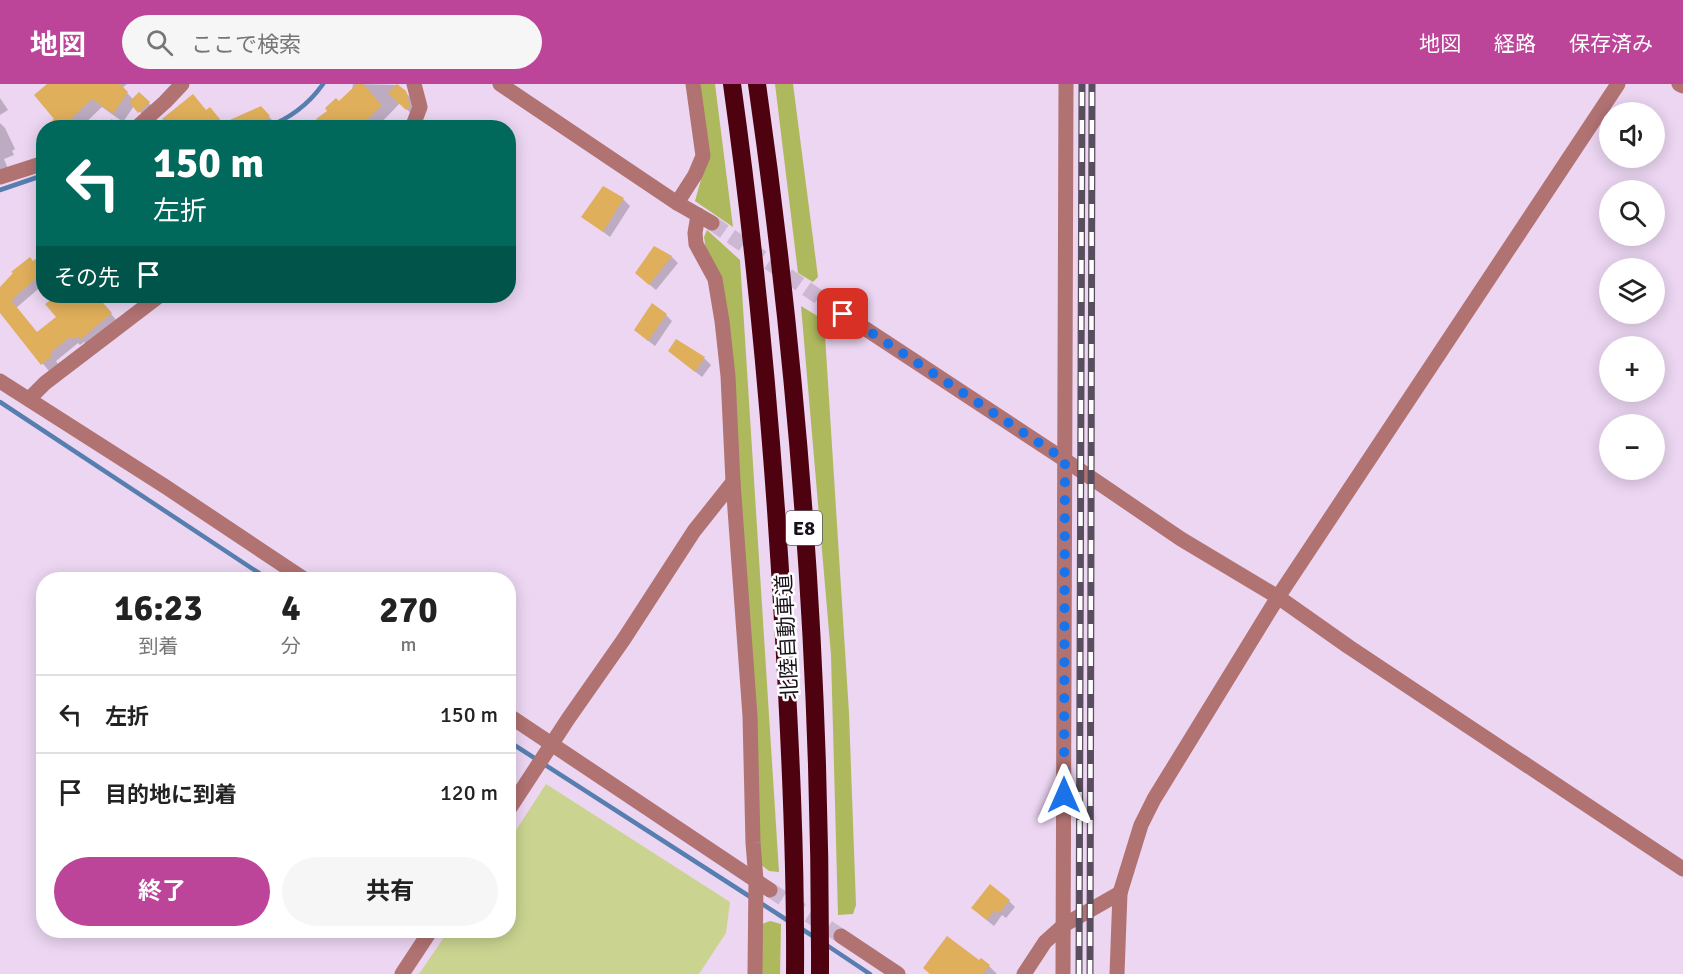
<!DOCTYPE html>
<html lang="ja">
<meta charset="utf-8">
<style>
body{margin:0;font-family:Signika,"Noto Sans JP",sans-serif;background:#f6f6f6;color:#222;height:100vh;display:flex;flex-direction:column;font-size:22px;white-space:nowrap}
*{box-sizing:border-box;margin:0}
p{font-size:20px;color:#767676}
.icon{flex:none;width:33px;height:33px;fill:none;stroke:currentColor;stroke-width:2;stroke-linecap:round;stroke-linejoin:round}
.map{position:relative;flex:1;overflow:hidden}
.panel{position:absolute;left:36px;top:488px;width:480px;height:366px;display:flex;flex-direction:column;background:#fff;border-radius:24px;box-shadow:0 3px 15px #0003}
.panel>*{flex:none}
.banner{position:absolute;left:36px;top:36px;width:480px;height:183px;border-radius:24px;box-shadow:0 3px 15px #0003;background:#00695c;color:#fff;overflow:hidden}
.buttons{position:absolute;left:1599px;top:18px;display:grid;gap:12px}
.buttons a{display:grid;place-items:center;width:66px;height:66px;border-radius:50%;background:#fff;box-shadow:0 3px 15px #0003;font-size:30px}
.pin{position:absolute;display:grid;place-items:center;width:51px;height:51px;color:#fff;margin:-26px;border-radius:12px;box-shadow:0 3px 9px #0006}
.me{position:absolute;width:66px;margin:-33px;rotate:0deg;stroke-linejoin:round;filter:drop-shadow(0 0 4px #0008)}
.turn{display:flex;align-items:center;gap:21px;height:126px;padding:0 18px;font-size:27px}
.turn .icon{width:78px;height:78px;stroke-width:2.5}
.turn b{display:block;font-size:42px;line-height:51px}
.then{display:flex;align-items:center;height:57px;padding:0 18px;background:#0003;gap:12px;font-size:22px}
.eta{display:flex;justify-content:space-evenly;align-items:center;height:102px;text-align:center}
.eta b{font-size:36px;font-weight:700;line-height:42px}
.primary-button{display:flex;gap:12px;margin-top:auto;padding:12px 18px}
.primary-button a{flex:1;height:69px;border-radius:36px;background:#bc459a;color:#fff;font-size:24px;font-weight:700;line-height:69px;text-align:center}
.primary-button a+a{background:#f6f6f6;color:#222}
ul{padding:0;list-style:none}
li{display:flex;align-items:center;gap:18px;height:78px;padding:0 18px;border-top:2px solid #e0e0e0}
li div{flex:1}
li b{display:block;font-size:22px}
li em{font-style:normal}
header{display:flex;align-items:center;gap:36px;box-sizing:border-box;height:84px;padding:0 30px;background:#bc459a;color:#fff}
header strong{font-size:28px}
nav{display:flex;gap:33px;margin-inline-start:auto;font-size:21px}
.search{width:420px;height:54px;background:#f6f6f6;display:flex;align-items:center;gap:15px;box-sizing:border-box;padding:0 21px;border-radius:33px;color:#767676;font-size:22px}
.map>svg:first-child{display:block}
</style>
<header>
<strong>地図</strong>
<div class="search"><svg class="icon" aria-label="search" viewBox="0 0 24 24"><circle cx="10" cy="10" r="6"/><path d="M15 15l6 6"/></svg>ここで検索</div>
<nav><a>地図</a><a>経路</a><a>保存済み</a></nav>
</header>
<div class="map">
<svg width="1683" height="890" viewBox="0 0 1683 890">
<rect width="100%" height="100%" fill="#ecd6f2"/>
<path fill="#cad490" d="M546 700 730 818 726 849 699 890H419L449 846H508L509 757Z"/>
<g fill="#aeb95e">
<path d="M697 0H715L733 143 695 117 707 74Z"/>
<path d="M775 0H793L818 193 813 198 798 189Z"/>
<path d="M707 146 740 176 779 788 769 787 760 780 739 403 706 166 704 153Z"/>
<path d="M801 222 824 236 849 629 856 821 853 830 838 831 831 571Z"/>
<path d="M770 837 781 840 780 890H761L762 840Z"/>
</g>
<g fill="#0003">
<path d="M50 0H127L122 4 134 16 139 10 152 22 142 30 134 22 123 38 102 23 80 44H61Z"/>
<path d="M353 0 398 1 414 17 415 33 400 19 376 44H319L323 41 339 19 352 6Z"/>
<path d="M0 14 8 26 0 31Z"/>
<path d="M260 24 274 38 269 44H232Z"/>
<path d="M112 35 119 44H102L101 42Z"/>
<path d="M0 39 5 44 15 65 12 67 14 71 4 75 11 92 0 99Z"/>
<path d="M603 104 623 115 630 122 610 153 583 133Z"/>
<path d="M655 164 672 173 678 179 656 206 643 195Z"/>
<path d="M44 171V200L16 224 37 249 58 234 47 220 58 212H96L117 237 88 261 84 258 80 261 78 259 56 277 58 280 49 287 0 228V205Z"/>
<path d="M133 212H150L141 221Z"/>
<path d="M666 231 672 237 655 262 642 252Z"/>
<path d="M677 257 705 275 711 281 702 293 670 267Z"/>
<path d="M1009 817 1015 823 1006 834 1002 831 994 842 979 830Z"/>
<path d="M979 878 989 882 997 890H931Z"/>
</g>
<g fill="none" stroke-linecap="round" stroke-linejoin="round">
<g stroke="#567eaf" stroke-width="4.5">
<path d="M265 44C289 35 309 20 323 0"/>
<path d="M0 106 44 91"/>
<path d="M0 318 268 495"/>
<path d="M508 657 752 814"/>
<path d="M759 818 790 838"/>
<path d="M800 844 816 854"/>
<path d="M825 860 870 890"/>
</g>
</g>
<g fill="#e0af5b">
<path d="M47 0H120L128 8 113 30 92 15 62 44H59L52 36 54 35 34 11Z"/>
<path d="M357 0H363L382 21 359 44H344L338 37 331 44H323L316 35 327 27 325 24 336 14 339 17Z"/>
<path d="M397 0 406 7 410 22 406 26 388 9Z"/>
<path d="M139 8 150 18 138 29 129 18Z"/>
<path d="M193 10 206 26 210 23 223 39 261 22 270 32 260 41 254 44H168L162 35Z"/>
<path d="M603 102 624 114 603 148 581 133Z"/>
<path d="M654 162 672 172 649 201 635 189Z"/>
<path d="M44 169V188L11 216 37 248 56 233 45 220 56 212H97L112 229 80 256 77 252 72 256 70 253 50 269 52 272 41 281 0 229V203L13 189 11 188 30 173 33 177Z"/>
<path d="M652 219 667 230 648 257 634 246Z"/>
<path d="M676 255 705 273 695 288 668 267Z"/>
<path d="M990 800 1010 816 999 829 995 826 987 836 971 824Z"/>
<path d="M947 852 979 876 981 874 990 881 983 890H930L923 884Z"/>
</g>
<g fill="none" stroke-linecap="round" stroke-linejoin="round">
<path stroke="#ccb8d2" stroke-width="15" stroke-dasharray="15 8" stroke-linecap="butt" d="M770 806 841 852"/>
<path stroke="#ccb8d2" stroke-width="15" stroke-dasharray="15 8" stroke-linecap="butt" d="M712 139 843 230"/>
<g stroke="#b17272" stroke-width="15">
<path d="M1679 0 1683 2"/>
<path d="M136 44 165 18 182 0"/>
<path d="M412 44 420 23 414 0"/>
<path d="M0 93 44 79"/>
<path d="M677 119 695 91 703 72 693 0"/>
<path d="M698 131 695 149 696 160 715 195 722 237 728 292 733 398 750 632 753 759 756 796 755 890"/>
<path d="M0 297 166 403 304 495"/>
<path d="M29 315 45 299 159 212"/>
<path d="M508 631 770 806"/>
<path d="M841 852 898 890"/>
<path d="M1063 890 1066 0"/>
</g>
<g stroke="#b17272" stroke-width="15">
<path d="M500 0 677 119 712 139"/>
<path d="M843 230 1065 376 1181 455 1278 513 1349 563 1683 785"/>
<path d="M508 727 568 635 624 555 694 447 733 398"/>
<path d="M402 890 431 846"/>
<path d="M1024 890 1045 858 1064 841 1120 809"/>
<path d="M1117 890 1120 809 1141 741 1154 715 1278 513 1618 0"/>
</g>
<g stroke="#4e0210" stroke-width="18">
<path d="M732 0C757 178 773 357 783 537 790 654 796 772 795 890"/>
<path d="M757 0C799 293 821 594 820 890"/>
</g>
<defs>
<g id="rail">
<path d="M1079 890 1082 0"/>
<path d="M1090 890 1092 0"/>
</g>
</defs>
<use href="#rail" stroke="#594e5d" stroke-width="7"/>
<use href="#rail" stroke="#fff" stroke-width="4.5" stroke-dasharray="14" stroke-linecap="butt"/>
</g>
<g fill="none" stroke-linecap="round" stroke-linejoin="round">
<path stroke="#1a73e8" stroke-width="10" stroke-dasharray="0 18" d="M843 230 1065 376 1064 711"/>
</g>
<g text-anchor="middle" stroke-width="5" stroke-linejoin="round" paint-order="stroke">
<rect fill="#fff" stroke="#5d585f" stroke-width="1.5" x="786" y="427" width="36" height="34" rx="4.5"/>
<g font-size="20" font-weight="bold" fill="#18111a">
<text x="804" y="451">E8</text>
</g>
<g font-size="21" fill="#18111a" stroke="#fff">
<text transform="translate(787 553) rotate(-93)" y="7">北陸自動車道</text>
</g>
</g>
</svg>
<div class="buttons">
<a><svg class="icon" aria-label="sound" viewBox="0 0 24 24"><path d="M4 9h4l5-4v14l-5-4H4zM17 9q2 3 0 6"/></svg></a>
<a><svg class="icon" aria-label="search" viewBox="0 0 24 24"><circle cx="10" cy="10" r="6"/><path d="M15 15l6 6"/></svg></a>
<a><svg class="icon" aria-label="layers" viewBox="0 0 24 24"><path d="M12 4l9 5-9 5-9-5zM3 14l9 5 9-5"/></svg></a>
<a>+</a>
<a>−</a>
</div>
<div class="pin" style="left:843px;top:230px;background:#d93025"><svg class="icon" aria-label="arrive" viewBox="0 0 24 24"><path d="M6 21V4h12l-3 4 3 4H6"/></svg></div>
<svg class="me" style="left:1064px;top:711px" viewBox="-20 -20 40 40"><path d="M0-17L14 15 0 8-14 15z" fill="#1a73e8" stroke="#fff" stroke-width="4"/></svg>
<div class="banner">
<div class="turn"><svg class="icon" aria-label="left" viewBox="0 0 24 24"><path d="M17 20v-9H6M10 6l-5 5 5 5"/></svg><div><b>150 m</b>左折</div></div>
<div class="then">その先<svg class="icon" aria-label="arrive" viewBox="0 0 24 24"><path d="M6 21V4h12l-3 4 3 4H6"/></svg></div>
</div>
<section class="panel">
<div class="eta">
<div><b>16:23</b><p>到着</p></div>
<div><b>4</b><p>分</p></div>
<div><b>270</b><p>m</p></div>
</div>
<ul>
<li><svg class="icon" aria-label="left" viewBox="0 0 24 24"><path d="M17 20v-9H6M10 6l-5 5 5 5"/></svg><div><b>左折</b></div><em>150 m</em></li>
<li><svg class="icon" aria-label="arrive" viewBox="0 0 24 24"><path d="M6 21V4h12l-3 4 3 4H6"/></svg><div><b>目的地に到着</b></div><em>120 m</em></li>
</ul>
<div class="primary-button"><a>終了</a><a>共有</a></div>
</section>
</div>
